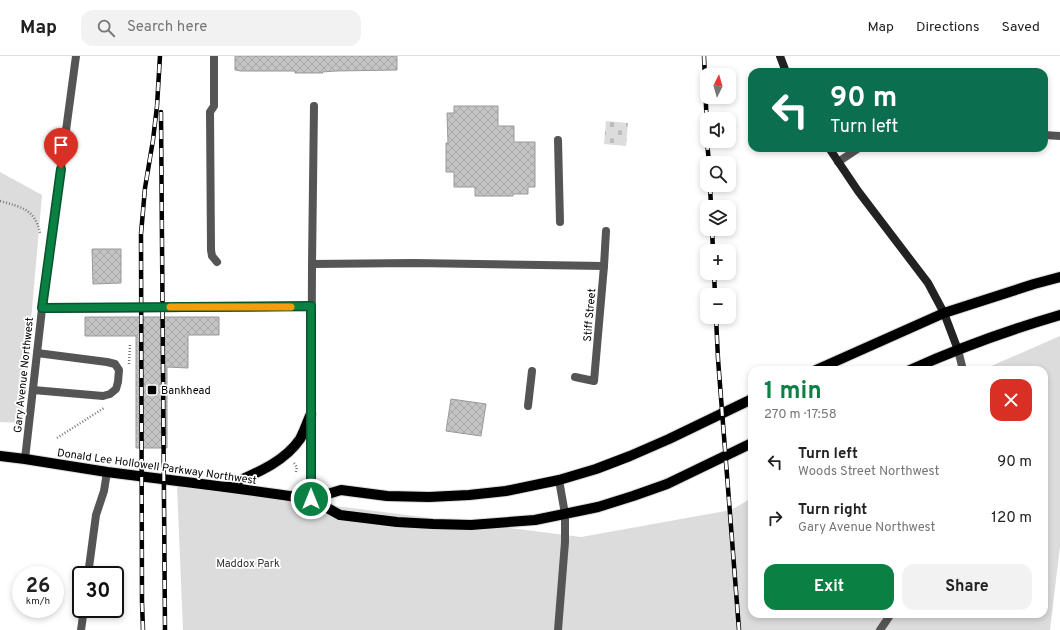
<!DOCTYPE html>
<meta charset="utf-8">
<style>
body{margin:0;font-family:Overpass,sans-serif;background:#f2f2f2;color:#222;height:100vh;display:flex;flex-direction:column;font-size:15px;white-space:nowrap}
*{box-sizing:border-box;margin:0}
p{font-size:13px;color:#767676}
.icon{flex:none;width:22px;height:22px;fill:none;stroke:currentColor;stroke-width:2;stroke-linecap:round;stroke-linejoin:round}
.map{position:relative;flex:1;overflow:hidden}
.panel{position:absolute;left:748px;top:310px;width:300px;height:252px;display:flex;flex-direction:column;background:#fff;border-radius:12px;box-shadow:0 2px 6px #0003}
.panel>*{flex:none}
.guide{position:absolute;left:748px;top:12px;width:300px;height:84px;border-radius:12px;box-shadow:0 2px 6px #0003;background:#0b6e4f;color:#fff;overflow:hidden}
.needle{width:26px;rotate:5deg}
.tools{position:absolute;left:700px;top:12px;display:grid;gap:8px}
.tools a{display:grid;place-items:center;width:36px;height:36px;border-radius:8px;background:#fff;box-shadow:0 2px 6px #0003;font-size:20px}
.speed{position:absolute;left:12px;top:510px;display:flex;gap:8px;font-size:20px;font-weight:700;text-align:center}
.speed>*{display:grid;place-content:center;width:52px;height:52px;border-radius:50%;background:#fff;box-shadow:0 2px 6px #0003;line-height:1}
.speed small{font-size:10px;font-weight:400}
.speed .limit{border:2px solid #111;border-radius:6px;background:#fff;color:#111}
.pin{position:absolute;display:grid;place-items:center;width:34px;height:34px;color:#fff;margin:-41px -17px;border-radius:50% 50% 50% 0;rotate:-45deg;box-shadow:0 0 4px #0007}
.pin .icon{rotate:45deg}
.me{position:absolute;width:44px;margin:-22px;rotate:0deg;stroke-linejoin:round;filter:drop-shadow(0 0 3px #0008)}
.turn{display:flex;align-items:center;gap:14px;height:84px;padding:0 16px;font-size:18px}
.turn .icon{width:52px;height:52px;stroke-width:2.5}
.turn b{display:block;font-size:28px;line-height:34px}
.round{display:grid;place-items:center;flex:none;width:42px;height:42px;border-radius:12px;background:#f2f2f2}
.summary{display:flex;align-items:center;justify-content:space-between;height:68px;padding:0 16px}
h1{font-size:24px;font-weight:700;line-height:30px;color:#0b8043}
.primary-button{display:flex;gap:8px;margin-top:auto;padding:8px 16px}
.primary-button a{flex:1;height:46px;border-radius:12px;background:#0b8043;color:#fff;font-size:16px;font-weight:700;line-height:46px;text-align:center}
.primary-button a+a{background:#f2f2f2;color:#222}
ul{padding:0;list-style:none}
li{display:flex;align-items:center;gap:12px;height:56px;padding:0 16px}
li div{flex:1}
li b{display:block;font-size:15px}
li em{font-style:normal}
header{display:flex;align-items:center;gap:24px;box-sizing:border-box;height:56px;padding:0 20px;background:#fff;border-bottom:1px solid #e0e0e0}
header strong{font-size:19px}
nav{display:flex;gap:22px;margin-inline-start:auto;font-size:14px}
.search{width:280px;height:36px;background:#f2f2f2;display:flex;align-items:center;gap:10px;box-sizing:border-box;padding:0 14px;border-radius:12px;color:#767676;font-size:15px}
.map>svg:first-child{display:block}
</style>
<header>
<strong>Map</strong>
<div class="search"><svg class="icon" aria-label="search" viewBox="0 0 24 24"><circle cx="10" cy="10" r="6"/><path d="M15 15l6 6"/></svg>Search here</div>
<nav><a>Map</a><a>Directions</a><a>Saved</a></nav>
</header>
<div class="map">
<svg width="1060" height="574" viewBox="0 0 1060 574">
<defs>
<pattern id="cemetery-stones" width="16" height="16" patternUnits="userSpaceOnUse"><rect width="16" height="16" fill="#dcdcdc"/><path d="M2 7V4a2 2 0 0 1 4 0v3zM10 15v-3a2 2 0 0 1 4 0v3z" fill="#bbb"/></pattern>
<pattern id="building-cross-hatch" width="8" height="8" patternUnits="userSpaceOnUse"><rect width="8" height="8" fill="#c4c4c4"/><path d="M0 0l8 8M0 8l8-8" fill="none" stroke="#a7a7a7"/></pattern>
</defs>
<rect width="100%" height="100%" fill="#fff"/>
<g fill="#dcdcdc">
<path d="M0 116 42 139 22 367 0 366Z"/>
<path d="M1060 280V490L1050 574H183L177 430 581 481 731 454 752 442V558H1044V314H982Z"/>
</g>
<path fill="url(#cemetery-stones)" d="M606 65 628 67 626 90 604 88Z"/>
<g fill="url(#building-cross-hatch)" stroke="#999">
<path d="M235 0H397V14L336 15 322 16 323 17H295V15H241L235 14Z"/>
<path d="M454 50H498V70H514V86H535V131H528V138H513V140H475V131H454V116H446V87H448L447 57H454Z"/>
<path d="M92 193H121V227L93 228Z"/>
<path d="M85 261H219V279H188V312L167 311V392H136V280H85Z"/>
<path d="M451 343 486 348 481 380 446 375Z"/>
</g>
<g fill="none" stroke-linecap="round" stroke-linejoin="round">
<defs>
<g id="primary">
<path d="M816 314 944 257 1034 228 1060 221"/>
<path d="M910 314C959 292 1009 274 1060 259"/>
<path d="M0 400 25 403 107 416 225 431 311 443 340 459 397 466 433 468 471 469 535 464 598 451 633 440 667 428 752 387"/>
<path d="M225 431C251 419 283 408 300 383 304 376 307 366 311 358"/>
<path d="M311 443 341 434 387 440 429 441 469 439 506 435 559 424 596 413 630 400 669 383 752 343"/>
</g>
</defs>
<use href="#primary" stroke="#dbdbdb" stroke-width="12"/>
<g stroke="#777" stroke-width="2.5" stroke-dasharray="1 2" stroke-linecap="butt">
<path d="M0 145C21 151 35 153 40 177"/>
<path d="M129 308 130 289"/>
<path d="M57 382 104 352"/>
<path d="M294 407 297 411 296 416"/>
</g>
<g stroke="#555" stroke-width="8">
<path d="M214 0V50L210 56 211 194 212 200 217 206"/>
<path d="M558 84 560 166"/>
<path d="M312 208 314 50"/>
<path d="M575 321 594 325 604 210 606 175"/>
<path d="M33 334 103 340 110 338 116 333 118 326 119 314 115 308 107 306 37 297"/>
<path d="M528 350 532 315"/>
<path d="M88 519 96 459 104 435 107 416"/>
<path d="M81 574 84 553"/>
<path d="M558 574 565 486V458L559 424"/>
</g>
<g stroke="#555" stroke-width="8">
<path d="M1044 79 1060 80"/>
<path d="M838 106 859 92"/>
<path d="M42 253 311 251"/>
<path d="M958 294 963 314"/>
<path d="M25 403 42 253 76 0"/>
<path d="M311 443 312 208 414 207 604 210"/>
<path d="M880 574 891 558"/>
</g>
<g stroke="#222" stroke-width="8">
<path d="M780 0 786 16"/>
<path d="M829 92 858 135 928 227 944 257 958 294"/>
</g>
<use href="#primary" stroke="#000" stroke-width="10"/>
<defs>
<g id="rail">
<path d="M704 0 707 74"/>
<path d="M161 56 165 574"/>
<path d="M707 85 709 107"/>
<path d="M710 129 711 151"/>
<path d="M712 173 713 195"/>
<path d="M714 217 715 239"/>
<path d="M716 261 718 303 739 574"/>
<path d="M143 574 142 546 141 178 145 132 153 84 157 50 160 0"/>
</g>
</defs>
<use href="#rail" stroke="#000" stroke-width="4.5"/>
<use href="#rail" stroke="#fff" stroke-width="3" stroke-dasharray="9" stroke-linecap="butt"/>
</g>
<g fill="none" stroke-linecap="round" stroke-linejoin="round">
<defs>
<path id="route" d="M61 113 42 252 311 250V443"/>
</defs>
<use href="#route" stroke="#07532c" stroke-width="10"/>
<use href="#route" stroke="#0b8043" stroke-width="7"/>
<path stroke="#f59e0b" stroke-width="7" d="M170 251H291"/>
</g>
<rect fill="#000" stroke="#fff" stroke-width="1.5" x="147" y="329" width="10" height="10" rx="2"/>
<g text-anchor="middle" stroke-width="3.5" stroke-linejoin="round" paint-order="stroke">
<g font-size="11" fill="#000" stroke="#fff">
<text transform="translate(589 259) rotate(-85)" y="4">Stiff Street</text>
<text transform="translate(23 319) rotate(-84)" y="4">Gary Avenue Northwest</text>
<text transform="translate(157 410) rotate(8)" y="4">Donald Lee Hollowell Parkway Northwest</text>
</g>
<g font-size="11" fill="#000" stroke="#fff" text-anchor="start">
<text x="161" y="338">Bankhead</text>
</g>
<g font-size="11" fill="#333" stroke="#fff">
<text x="248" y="511">Maddox Park</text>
</g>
</g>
</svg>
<div class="tools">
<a><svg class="needle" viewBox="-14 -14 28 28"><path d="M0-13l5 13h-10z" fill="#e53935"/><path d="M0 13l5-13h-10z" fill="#767676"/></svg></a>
<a><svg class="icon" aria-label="sound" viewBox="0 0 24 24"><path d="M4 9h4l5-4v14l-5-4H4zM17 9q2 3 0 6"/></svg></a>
<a><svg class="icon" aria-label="search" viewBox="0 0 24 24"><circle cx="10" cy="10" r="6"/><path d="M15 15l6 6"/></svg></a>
<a><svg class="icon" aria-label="layers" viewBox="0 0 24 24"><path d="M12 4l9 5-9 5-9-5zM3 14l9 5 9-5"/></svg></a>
<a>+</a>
<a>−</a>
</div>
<div class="speed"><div>26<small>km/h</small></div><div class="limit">30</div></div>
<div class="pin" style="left:61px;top:113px;background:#d93025"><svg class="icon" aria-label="arrive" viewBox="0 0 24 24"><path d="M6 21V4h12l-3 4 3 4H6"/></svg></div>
<svg class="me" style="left:311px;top:443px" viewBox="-20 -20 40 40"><circle r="17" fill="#0b8043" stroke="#fff" stroke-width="3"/><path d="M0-11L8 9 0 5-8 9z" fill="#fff"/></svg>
<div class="guide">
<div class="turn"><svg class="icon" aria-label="left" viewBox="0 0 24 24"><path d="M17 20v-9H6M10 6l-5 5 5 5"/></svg><div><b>90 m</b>Turn left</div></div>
</div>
<section class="panel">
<div class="summary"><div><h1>1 min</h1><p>270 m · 17:58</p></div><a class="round" style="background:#d93025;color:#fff"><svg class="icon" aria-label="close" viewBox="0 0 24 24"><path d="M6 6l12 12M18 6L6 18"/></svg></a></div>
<ul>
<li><svg class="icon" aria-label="left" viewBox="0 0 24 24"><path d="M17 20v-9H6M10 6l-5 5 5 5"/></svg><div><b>Turn left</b><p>Woods Street Northwest</p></div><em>90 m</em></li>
<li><svg class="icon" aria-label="right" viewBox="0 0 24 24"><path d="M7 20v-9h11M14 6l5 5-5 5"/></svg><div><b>Turn right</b><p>Gary Avenue Northwest</p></div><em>120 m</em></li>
</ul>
<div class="primary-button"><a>Exit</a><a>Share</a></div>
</section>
</div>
